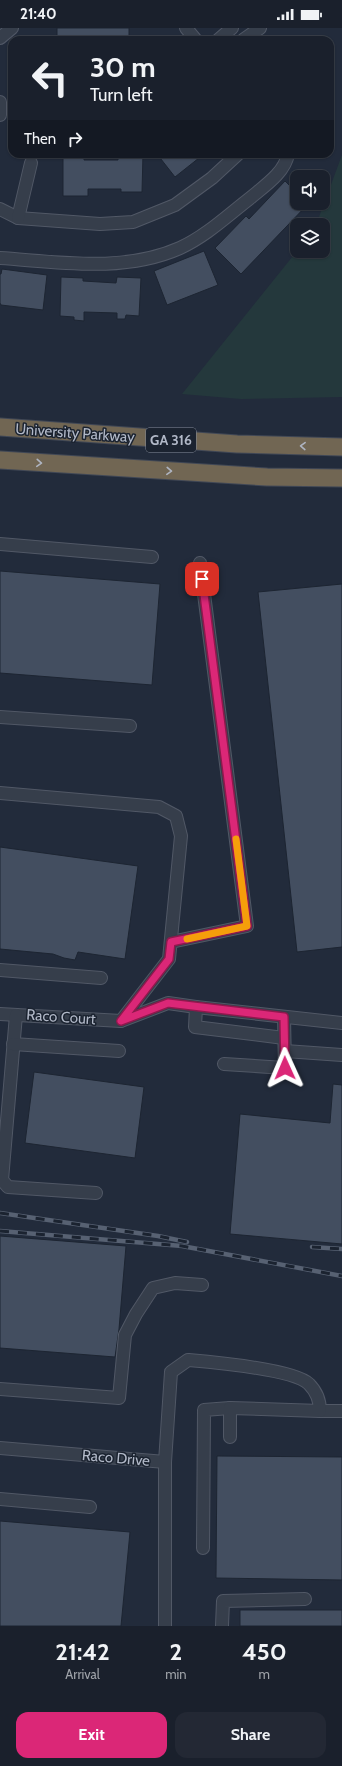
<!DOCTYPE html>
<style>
body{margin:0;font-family:Cabin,sans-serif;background:#232834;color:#f1f3f6;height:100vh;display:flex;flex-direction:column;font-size:15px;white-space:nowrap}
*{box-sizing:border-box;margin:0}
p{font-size:13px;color:#9fa3a9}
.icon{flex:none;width:22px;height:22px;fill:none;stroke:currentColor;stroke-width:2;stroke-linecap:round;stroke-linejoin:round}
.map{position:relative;height:1598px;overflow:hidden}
.drawer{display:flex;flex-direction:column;background:#1a202c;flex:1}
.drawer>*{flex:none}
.banner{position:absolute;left:8px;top:8px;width:326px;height:122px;border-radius:12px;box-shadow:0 1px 3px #0004,0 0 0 1px #383e48;background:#1a202c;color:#f1f3f6;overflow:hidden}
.controls{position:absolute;left:290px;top:142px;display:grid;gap:8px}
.controls a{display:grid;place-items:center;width:40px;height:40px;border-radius:8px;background:#1a202c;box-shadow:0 1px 3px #0004,0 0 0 1px #383e48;font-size:20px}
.pin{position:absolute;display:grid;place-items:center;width:34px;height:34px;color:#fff;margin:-17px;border-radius:8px;box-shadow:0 2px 6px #0006}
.me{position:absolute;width:44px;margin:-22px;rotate:359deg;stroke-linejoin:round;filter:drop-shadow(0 0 3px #0008)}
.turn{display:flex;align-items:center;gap:14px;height:84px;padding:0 16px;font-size:18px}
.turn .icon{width:52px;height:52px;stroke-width:2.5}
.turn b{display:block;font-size:28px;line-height:34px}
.then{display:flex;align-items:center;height:38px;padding:0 16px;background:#0003;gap:8px;font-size:15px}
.eta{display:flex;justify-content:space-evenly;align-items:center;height:68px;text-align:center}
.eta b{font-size:24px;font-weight:700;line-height:28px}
.action{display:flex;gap:8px;margin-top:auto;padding:8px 16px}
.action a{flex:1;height:46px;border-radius:12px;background:#db2777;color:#fff;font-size:16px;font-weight:700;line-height:46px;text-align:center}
.action a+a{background:#232834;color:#f1f3f6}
.status{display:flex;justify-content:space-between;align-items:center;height:28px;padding:0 20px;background:#1a202c;direction:ltr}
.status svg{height:11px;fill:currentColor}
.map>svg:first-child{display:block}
</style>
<div class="status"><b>21:40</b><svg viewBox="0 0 49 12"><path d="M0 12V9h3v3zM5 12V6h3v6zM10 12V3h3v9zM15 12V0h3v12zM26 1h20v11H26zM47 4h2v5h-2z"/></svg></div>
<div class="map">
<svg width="342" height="1598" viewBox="0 0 342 1598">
<rect width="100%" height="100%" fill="#222b3b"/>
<path fill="#24383c" d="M342 127V369L241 371 182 366 297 223H323V197H316Z"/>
<g fill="#434e60" stroke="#1d2532">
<rect x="57" y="0" width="72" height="12"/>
<path d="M118 126H143L142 164H121V161H88V168H63V129H84V132H118Z"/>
<path d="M157 126H204L175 149Z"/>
<path d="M285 153 297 165V175H309L241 246 215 220 246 188 249 191Z"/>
<path d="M204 223 218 257 167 277 154 243Z"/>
<path d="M2 241 47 247 43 282 1 277 0 275V246H1Z"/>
<path d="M61 249 83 250V253L116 255 117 249 141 250 139 288 126 287 125 291H117V285L84 284V293L74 292V289L60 288Z"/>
<path d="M0 543 160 556 152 657 0 645Z"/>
<path d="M342 556V919L297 924 258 564Z"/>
<path d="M0 819 138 838 125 931 78 924 75 932 64 930 53 926 0 921Z"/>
<path d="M34 1044 144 1059 135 1130 25 1115Z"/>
<path d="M333 1056 342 1057V1216L230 1206 240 1086 330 1095Z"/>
<path d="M0 1208 126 1218 119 1301 115 1329 0 1320Z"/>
<path d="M217 1428 342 1429V1552L216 1550Z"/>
<path d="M0 1493 130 1504 121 1598H0Z"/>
<rect x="240" y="1582" width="102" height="16"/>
</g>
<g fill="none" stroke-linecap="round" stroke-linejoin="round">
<defs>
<g id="minor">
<path d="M186 0 196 12"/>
<path d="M0 10 12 0"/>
<path d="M218 12 232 0"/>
<path d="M243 12 260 0"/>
<path d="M0 74V87"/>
<path d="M0 181 18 190 100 196 133 194 175 177 212 150 238 126"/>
<path d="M18 190 31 135"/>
<path d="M0 230C59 234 124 245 180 220 206 208 227 188 249 171 263 159 285 145 288 126"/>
<path d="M0 516 152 529"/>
<path d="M0 689 130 698"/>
<path d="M0 765 159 779 176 788 181 808 169 931 121 993"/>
<path d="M171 914 247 898 200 535"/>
<path d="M0 942 101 950"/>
<path d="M196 979 342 995"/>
<path d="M0 986 121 993 168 975 196 979 195 999 284 1010"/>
<path d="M16 987 2 1152 8 1159 96 1165"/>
<path d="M13 1016 119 1023"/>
<path d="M285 1023 342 1027"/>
<path d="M224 1036 285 1040 284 989"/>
<path d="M0 1361 119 1370 125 1307 136 1286 153 1260 175 1255 202 1257"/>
<path d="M320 1383H342"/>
<path d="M0 1420 165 1434"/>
<path d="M0 1471 90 1479"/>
<path d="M203 1520 204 1382 230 1380"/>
<path d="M165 1598V1434L171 1344 188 1332C211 1334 293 1341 309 1356 317 1364 320 1373 320 1383L230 1380V1409"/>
<path d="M222 1598 223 1573 305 1571"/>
</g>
<g id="highway">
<path d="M0 399 237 416 342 419"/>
<path d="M0 432 267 449 342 450"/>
</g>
</defs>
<use href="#minor" stroke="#515866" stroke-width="14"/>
<use href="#highway" stroke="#414856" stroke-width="19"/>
<use href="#minor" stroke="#363e4b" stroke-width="12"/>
<use href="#highway" stroke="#716653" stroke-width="17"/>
<defs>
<g id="rail">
<path d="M0 1185 158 1208 187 1214"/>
<path d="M0 1203 182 1218 342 1248"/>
<path d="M312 1219 342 1221"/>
</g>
</defs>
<use href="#rail" stroke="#576172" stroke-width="4.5"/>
<use href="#rail" stroke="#1b2330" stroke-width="3" stroke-dasharray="9" stroke-linecap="butt"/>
</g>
<defs><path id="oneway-chevron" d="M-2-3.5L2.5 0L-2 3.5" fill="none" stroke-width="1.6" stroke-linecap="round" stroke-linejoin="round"/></defs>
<g stroke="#aeb4c1">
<use href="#oneway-chevron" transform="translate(303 418) rotate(-178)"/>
<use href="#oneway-chevron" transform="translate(39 435) rotate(4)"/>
<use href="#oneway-chevron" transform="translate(169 443) rotate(3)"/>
</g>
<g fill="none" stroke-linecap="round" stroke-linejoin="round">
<defs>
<path id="route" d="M202 551 247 898 171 914 169 931 121 993 168 975 284 989 285 1040"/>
</defs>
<use href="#route" stroke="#8e194d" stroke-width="10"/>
<use href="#route" stroke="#db2777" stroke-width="7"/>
<path stroke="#f59e0b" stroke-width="7" d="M187 911 247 898 236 811"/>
</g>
<g text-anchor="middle" stroke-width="3" stroke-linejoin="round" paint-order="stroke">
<rect fill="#1b2330" stroke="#848b9a" stroke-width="1" x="146" y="400" width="50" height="24" rx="3"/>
<g font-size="14" font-weight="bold" fill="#b1b8c7">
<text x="171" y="417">GA 316</text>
</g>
<g font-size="15" fill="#b1b8c7" stroke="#1b2330">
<text transform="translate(75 405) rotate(4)" y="5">University Parkway</text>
<text transform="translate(61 989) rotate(4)" y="5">Raco Court</text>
<text transform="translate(116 1430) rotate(5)" y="5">Raco Drive</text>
</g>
</g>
</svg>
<div class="controls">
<a><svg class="icon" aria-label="sound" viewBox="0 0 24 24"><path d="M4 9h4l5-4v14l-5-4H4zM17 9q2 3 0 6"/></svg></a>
<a><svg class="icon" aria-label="layers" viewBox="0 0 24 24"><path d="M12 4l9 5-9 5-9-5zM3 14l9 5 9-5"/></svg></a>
</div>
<div class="pin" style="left:202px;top:551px;background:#d93025"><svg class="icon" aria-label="arrive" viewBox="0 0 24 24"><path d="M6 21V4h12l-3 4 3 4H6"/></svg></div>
<svg class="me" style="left:285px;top:1040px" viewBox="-20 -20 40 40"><path d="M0-17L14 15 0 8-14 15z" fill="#db2777" stroke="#fff" stroke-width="4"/></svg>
<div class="banner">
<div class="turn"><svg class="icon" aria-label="left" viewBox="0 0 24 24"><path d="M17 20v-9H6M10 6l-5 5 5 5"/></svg><div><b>30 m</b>Turn left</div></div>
<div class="then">Then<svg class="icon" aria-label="right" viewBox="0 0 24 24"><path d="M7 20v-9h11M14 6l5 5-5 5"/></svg></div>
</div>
</div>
<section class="drawer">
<div class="eta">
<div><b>21:42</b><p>Arrival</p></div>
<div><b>2</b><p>min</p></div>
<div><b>450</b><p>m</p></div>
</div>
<div class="action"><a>Exit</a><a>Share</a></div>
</section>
